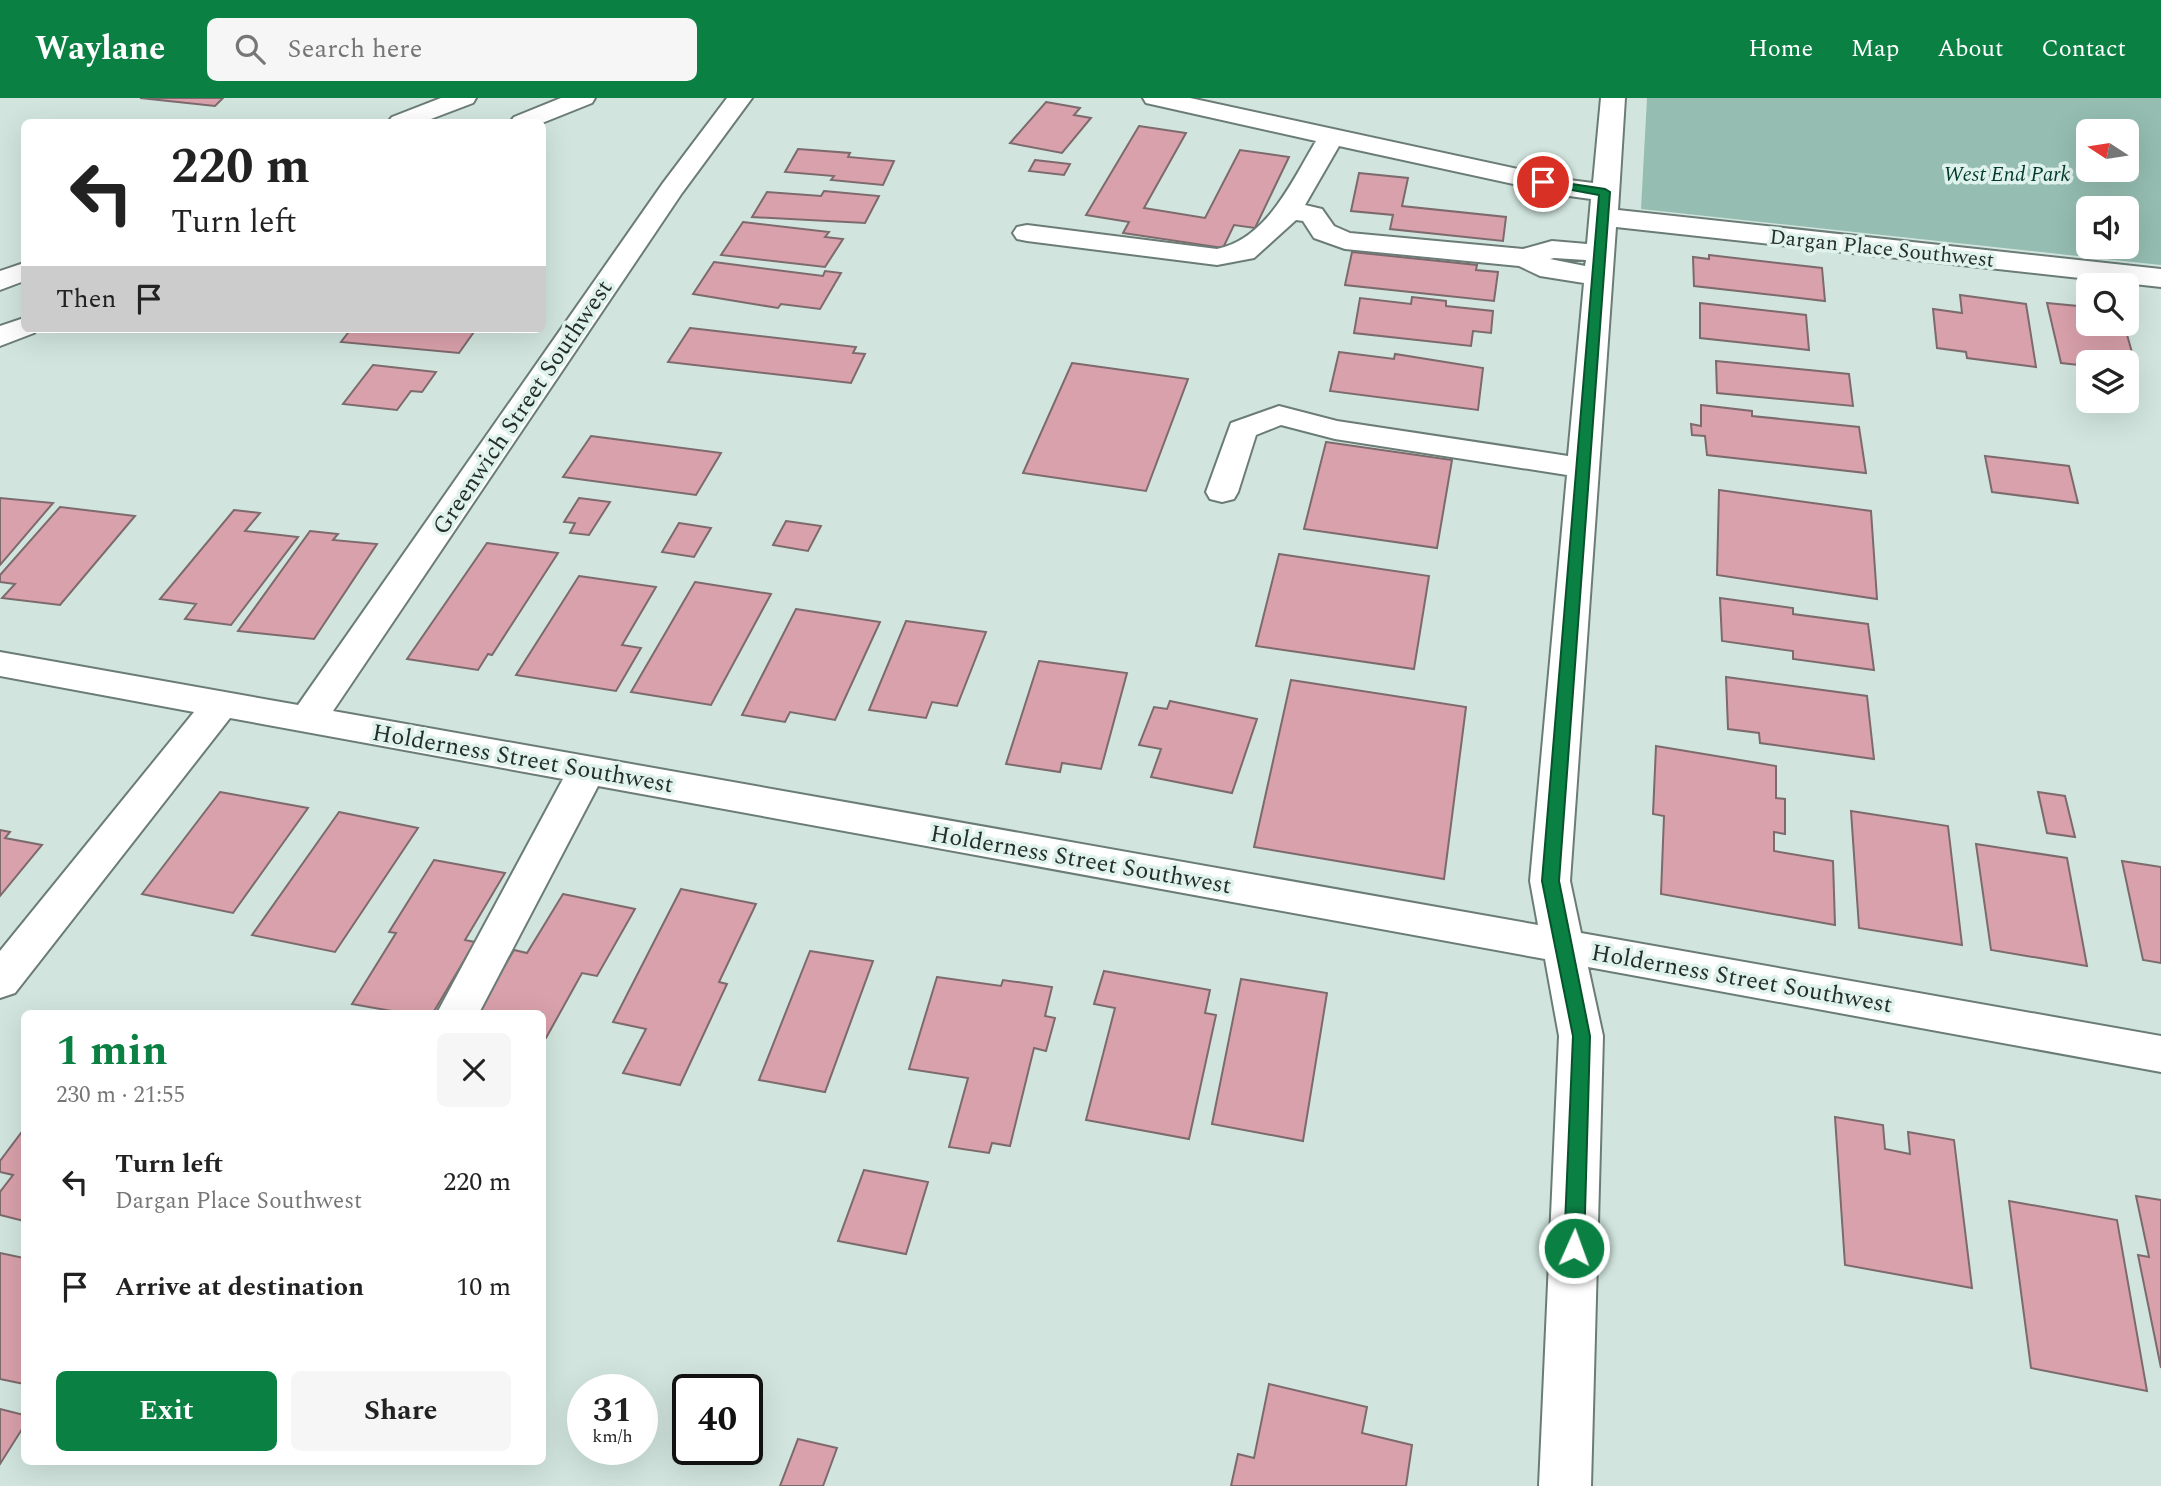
<!DOCTYPE html>
<meta charset="utf-8">
<style>
body{margin:0;font-family:Spectral,serif;background:#f6f6f6;color:#222;height:100vh;display:flex;flex-direction:column;font-size:26px;white-space:nowrap}
*{box-sizing:border-box;margin:0}
p{font-size:23px;color:#767676}
.icon{flex:none;width:38px;height:38px;fill:none;stroke:currentColor;stroke-width:2;stroke-linecap:round;stroke-linejoin:round}
.map{position:relative;flex:1;overflow:hidden}
.side{position:absolute;left:21px;top:912px;width:525px;height:455px;display:flex;flex-direction:column;background:#fff;border-radius:10px;box-shadow:0 7px 28px #0002}
.side>*{flex:none}
.banner{position:absolute;left:21px;top:21px;width:525px;height:214px;border-radius:10px;box-shadow:0 7px 28px #0002;background:#fff;color:#222;overflow:hidden}
.needle{width:46px;rotate:282deg}
.buttons{position:absolute;left:2076px;top:21px;display:grid;gap:14px}
.buttons a{display:grid;place-items:center;width:63px;height:63px;border-radius:10px;background:#fff;box-shadow:0 7px 28px #0002;font-size:35px}
.speed{position:absolute;left:567px;top:1276px;display:flex;gap:14px;font-size:35px;font-weight:700;text-align:center}
.speed>*{display:grid;place-content:center;width:91px;height:91px;border-radius:50%;background:#fff;box-shadow:0 7px 28px #0002;line-height:1}
.speed small{font-size:18px;font-weight:400}
.speed .limit{border:4px solid #111;border-radius:10px;background:#fff;color:#111}
.pin{position:absolute;display:grid;place-items:center;width:60px;height:60px;color:#fff;margin:-30px;border:4px solid #fff;border-radius:50%;box-shadow:0 2px 7px #0007}
.me{position:absolute;width:77px;margin:-38px;rotate:2deg;stroke-linejoin:round;filter:drop-shadow(0 0 5px #0008)}
.turn{display:flex;align-items:center;gap:24px;height:147px;padding:0 35px;font-size:32px}
.turn .icon{width:91px;height:91px;stroke-width:2.5}
.turn b{display:block;font-size:49px;line-height:60px}
.then{display:flex;align-items:center;height:66px;padding:0 35px;background:#0003;gap:14px;font-size:26px}
.round{display:grid;place-items:center;flex:none;width:74px;height:74px;border-radius:10px;background:#f6f6f6}
.headline{display:flex;align-items:center;justify-content:space-between;height:119px;padding:0 35px}
h1{font-size:42px;font-weight:700;line-height:52px;color:#0b8043}
.button{display:flex;gap:14px;margin-top:auto;padding:14px 35px}
.button a{flex:1;height:80px;border-radius:10px;background:#0b8043;color:#fff;font-size:28px;font-weight:700;line-height:80px;text-align:center}
.button a+a{background:#f6f6f6;color:#222}
ul{padding:0;list-style:none}
li{display:flex;align-items:center;gap:21px;height:105px;padding:0 35px}
li div{flex:1}
li b{display:block;font-size:26px}
li em{font-style:normal}
header{display:flex;align-items:center;gap:42px;box-sizing:border-box;height:98px;padding:0 35px;background:#0b8043;color:#fff}
header strong{font-size:33px}
nav{display:flex;gap:38px;margin-inline-start:auto;font-size:24px}
.search{width:490px;height:63px;background:#f6f6f6;display:flex;align-items:center;gap:18px;box-sizing:border-box;padding:0 24px;border-radius:10px;color:#767676;font-size:26px}
.map>svg:first-child{display:block}
</style>
<header>
<strong>Waylane</strong>
<div class="search"><svg class="icon" aria-label="search" viewBox="0 0 24 24"><circle cx="10" cy="10" r="6"/><path d="M15 15l6 6"/></svg>Search here</div>
<nav><a>Home</a><a>Map</a><a>About</a><a>Contact</a></nav>
</header>
<div class="map">
<svg width="2161" height="1388" viewBox="0 0 2161 1388">
<rect width="100%" height="100%" fill="#d1e5de"/>
<path fill="#95bdb1" fill-rule="evenodd" d="M1647 0H2161V167L1641 111ZM2088 33H2126V72H2088ZM2088 110H2126V149H2088Z"/>
<g fill="#d9a1ab" stroke="#7c6a6d" stroke-width="2">
<path d="M140 0H223L215 8Z"/>
<path d="M1046 4 1080 10 1074 17 1091 20 1062 55 1010 45Z"/>
<path d="M1139 28 1186 35 1144 110 1205 120 1240 52 1289 59 1255 130 1234 127 1223 150 1123 135 1129 124 1086 117Z"/>
<path d="M798 51 850 55 848 59 894 63 883 87 831 82 834 78 785 74Z"/>
<path d="M1035 62 1070 66 1064 77 1029 73Z"/>
<path d="M1359 75 1408 80 1402 108 1506 119 1503 143 1390 131 1393 117 1351 113Z"/>
<path d="M824 93 879 98 865 125 752 119 767 94 821 98Z"/>
<path d="M743 124 829 134 825 139 843 141 825 169 721 157Z"/>
<path d="M1352 154 1477 167 1476 172 1498 174 1494 203 1345 187Z"/>
<path d="M1709 157 1822 170 1825 203 1694 188 1693 159 1709 161Z"/>
<path d="M714 164 823 178 825 173 841 175 820 211 781 206 778 210 693 196Z"/>
<path d="M1960 197 2026 206 2036 269 1967 260 1966 254 1937 250 1933 211 1962 215Z"/>
<path d="M1412 199 1446 203V208L1493 213 1491 235 1473 233 1471 248 1354 235 1360 200 1411 206Z"/>
<path d="M1700 205 1806 217 1809 252 1700 240Z"/>
<path d="M2047 205 2088 209V226H2124L2133 258 2128 257 2132 274 2126 273V264H2088V268L2061 265Z"/>
<path d="M690 230 856 249 853 255 865 256 851 285 668 264Z"/>
<path d="M351 231H476L459 255 341 244Z"/>
<path d="M1339 254 1394 261 1395 256 1483 270 1478 312 1330 293Z"/>
<path d="M1716 263 1849 276 1853 308 1717 295Z"/>
<path d="M1072 265 1188 281 1146 393 1023 375Z"/>
<path d="M373 267 436 274 422 294 411 293 397 312 343 306Z"/>
<path d="M1701 307 1752 313V318L1859 329 1866 375 1707 357 1705 338 1692 337 1691 326 1701 328Z"/>
<path d="M591 338 721 355 696 397 563 379Z"/>
<path d="M1326 344 1452 362 1437 450 1304 431Z"/>
<path d="M1985 358 2069 368 2078 405 1992 394Z"/>
<path d="M1719 392 1871 413 1877 501 1717 477Z"/>
<path d="M0 400 53 405 0 467Z"/>
<path d="M579 400 610 404 589 437 570 435 575 425 564 424Z"/>
<path d="M60 409 135 418 60 507 2 500 15 486 0 484V477Z"/>
<path d="M234 412 260 415 245 433 298 439 231 527 185 521 196 506 160 501Z"/>
<path d="M786 423 821 428 808 453 773 447Z"/>
<path d="M679 425 711 430 694 459 662 454Z"/>
<path d="M310 433 338 436 333 442 377 446 314 541 238 533Z"/>
<path d="M487 445 558 455 492 557 488 556 478 572 407 561Z"/>
<path d="M1279 456 1429 478 1414 571 1256 548Z"/>
<path d="M579 478 656 489 622 547 641 550 616 593 516 577Z"/>
<path d="M695 484 771 496 711 607 631 594Z"/>
<path d="M1720 500 1793 510V516L1868 526 1874 572 1793 561V553L1722 543Z"/>
<path d="M796 511 880 524 835 622 790 614 785 624 742 617Z"/>
<path d="M906 523 986 534 957 608 932 604 926 620 869 612Z"/>
<path d="M1039 563 1127 575 1101 671 1062 665 1060 674 1006 666Z"/>
<path d="M1726 579 1867 598 1874 661 1760 645 1759 635 1728 631Z"/>
<path d="M1291 582 1466 609 1444 781 1254 749Z"/>
<path d="M1170 603 1257 621 1232 695 1151 679 1161 651 1139 647 1154 609 1167 611Z"/>
<path d="M1656 648 1776 668V700L1785 701V736L1774 734V753L1833 763 1835 827 1661 796 1664 718 1653 716Z"/>
<path d="M220 694 308 710 233 815 142 796Z"/>
<path d="M2038 694 2065 698 2075 739 2047 735Z"/>
<path d="M1851 713 1948 728 1962 847 1859 830Z"/>
<path d="M339 714 418 730 335 854 252 837Z"/>
<path d="M0 732 10 734 5 740 42 747 0 798Z"/>
<path d="M1976 746 2067 760 2087 868 1991 852Z"/>
<path d="M434 762 505 775 465 842 475 844 433 915H403L352 906 396 835 389 834Z"/>
<path d="M2122 763 2161 769V865L2143 862Z"/>
<path d="M681 791 756 806 719 884 727 886 680 987 623 975 646 931 613 924Z"/>
<path d="M563 796 635 811 597 878 582 875 546 940H542V915H476L514 852 527 855Z"/>
<path d="M810 853 873 863 825 994 759 982Z"/>
<path d="M1104 873 1210 892 1205 915 1216 917 1189 1041 1086 1022 1115 910 1094 906Z"/>
<path d="M937 879 1001 888 1003 882 1052 889 1045 918 1055 920 1046 953 1034 950 1010 1048 992 1045 989 1055 949 1049 968 980 909 971Z"/>
<path d="M1241 881 1327 895 1303 1043 1212 1026Z"/>
<path d="M1835 1019 1883 1027 1885 1051 1910 1056 1908 1034 1954 1042 1972 1190 1845 1167Z"/>
<path d="M24 1031V1123L0 1117V1094L13 1077 0 1074V1063Z"/>
<path d="M864 1072 928 1084 906 1156 838 1143Z"/>
<path d="M2136 1098 2161 1102V1270L2138 1157 2149 1159Z"/>
<path d="M2009 1103 2117 1122 2147 1293 2031 1270Z"/>
<path d="M0 1155 24 1160V1286L0 1281Z"/>
<path d="M1269 1286 1367 1309 1362 1335 1412 1347 1406 1388H1231L1238 1356 1254 1360Z"/>
<path d="M0 1311 24 1317V1328L0 1366Z"/>
<path d="M798 1341 837 1350 823 1388H780Z"/>
</g>
<g fill="none" stroke-linecap="round" stroke-linejoin="round">
<defs>
<path id="minor" d="M727 0H752L682 95 333 613 1538 827 1530 783 1567 377 1335 341 1281 327 1256 337 1238 394 1234 401 1222 404 1210 401 1206 394 1231 325 1279 308 1337 323 1568 358 1584 185 1540 178 1519 168 1345 151 1314 140 1303 123 1296 122 1254 160 1217 167 1027 143 1017 141 1013 135 1017 129 1027 127 1217 151C1267 141 1292 83 1316 43L1155 7 1146 5 1143 0H1190L1569 82 1593 85 1601 0H1625L1618 112 2161 171V189L1616 129 1570 783 1581 835 2161 938V974L1588 869 1603 938 1591 1388H1539L1559 938 1545 861 598 688 479 915H437L563 681 230 620 15 895 0 900V853L194 614 0 578V554L298 607 663 85ZM1339 48 1569 98 1591 101 1587 146 1552 143 1523 151 1350 135 1334 128 1322 111 1305 107ZM1554 160 1586 162 1585 168 1550 161Z"/>
<g id="highway">
<path d="M441 0H476L473 5 423 24H388L392 19Z"/>
<path d="M561 0H595L592 5 542 25 510 24 514 19Z"/>
<path d="M24 165V183L0 192V173Z"/>
<path d="M24 220V231H37L34 235 0 248V228Z"/>
</g>
</defs>
<use href="#minor" stroke="#6b7c76" stroke-width="4"/>
<use href="#highway" stroke="#6b7c76" stroke-width="4"/>
<use href="#minor" fill="#fff" fill-rule="evenodd"/>
<use href="#highway" fill="#fff" fill-rule="evenodd"/>
</g>
<path fill="#0b8043" stroke="#07532c" stroke-width="2" d="M1539 81 1605 91 1610 94 1559 783 1590 938 1584 1150 1581 1156 1574 1158 1567 1156 1564 1150 1573 938 1542 783 1599 97 1539 86Z"/>
<g text-anchor="middle" stroke-width="7" stroke-linejoin="round" paint-order="stroke">
<g font-size="21" font-style="italic" fill="#00392d" stroke="#dff2eb">
<text x="2007" y="83">West End Park</text>
</g>
<g font-size="21" fill="#262e2b" stroke="#dff2eb">
<text transform="translate(1882 150) rotate(6)" y="7">Dargan Place Southwest</text>
</g>
<g font-size="24" fill="#262e2b" stroke="#dff2eb">
<text transform="translate(522 309) rotate(-56)" y="8">Greenwich Street Southwest</text>
<text transform="translate(523 660) rotate(10)" y="8">Holderness Street Southwest</text>
<text transform="translate(1081 761) rotate(10)" y="8">Holderness Street Southwest</text>
<text transform="translate(1742 880) rotate(10)" y="8">Holderness Street Southwest</text>
</g>
</g>
</svg>
<div class="buttons">
<a><svg class="needle" viewBox="-14 -14 28 28"><path d="M0-13l5 13h-10z" fill="#e53935"/><path d="M0 13l5-13h-10z" fill="#767676"/></svg></a>
<a><svg class="icon" aria-label="sound" viewBox="0 0 24 24"><path d="M4 9h4l5-4v14l-5-4H4zM17 9q2 3 0 6"/></svg></a>
<a><svg class="icon" aria-label="search" viewBox="0 0 24 24"><circle cx="10" cy="10" r="6"/><path d="M15 15l6 6"/></svg></a>
<a><svg class="icon" aria-label="layers" viewBox="0 0 24 24"><path d="M12 4l9 5-9 5-9-5zM3 14l9 5 9-5"/></svg></a>
</div>
<div class="speed"><div>31<small>km/h</small></div><div class="limit">40</div></div>
<div class="pin" style="left:1543px;top:84px;background:#d93025"><svg class="icon" aria-label="arrive" viewBox="0 0 24 24"><path d="M6 21V4h12l-3 4 3 4H6"/></svg></div>
<svg class="me" style="left:1574px;top:1150px" viewBox="-20 -20 40 40"><circle r="17" fill="#0b8043" stroke="#fff" stroke-width="3"/><path d="M0-11L8 9 0 5-8 9z" fill="#fff"/></svg>
<div class="banner">
<div class="turn"><svg class="icon" aria-label="left" viewBox="0 0 24 24"><path d="M17 20v-9H6M10 6l-5 5 5 5"/></svg><div><b>220 m</b>Turn left</div></div>
<div class="then">Then<svg class="icon" aria-label="arrive" viewBox="0 0 24 24"><path d="M6 21V4h12l-3 4 3 4H6"/></svg></div>
</div>
<section class="side">
<div class="headline"><div><h1>1 min</h1><p>230 m · 21:55</p></div><a class="round"><svg class="icon" aria-label="close" viewBox="0 0 24 24"><path d="M6 6l12 12M18 6L6 18"/></svg></a></div>
<ul>
<li><svg class="icon" aria-label="left" viewBox="0 0 24 24"><path d="M17 20v-9H6M10 6l-5 5 5 5"/></svg><div><b>Turn left</b><p>Dargan Place Southwest</p></div><em>220 m</em></li>
<li><svg class="icon" aria-label="arrive" viewBox="0 0 24 24"><path d="M6 21V4h12l-3 4 3 4H6"/></svg><div><b>Arrive at destination</b></div><em>10 m</em></li>
</ul>
<div class="button"><a>Exit</a><a>Share</a></div>
</section>
</div>
